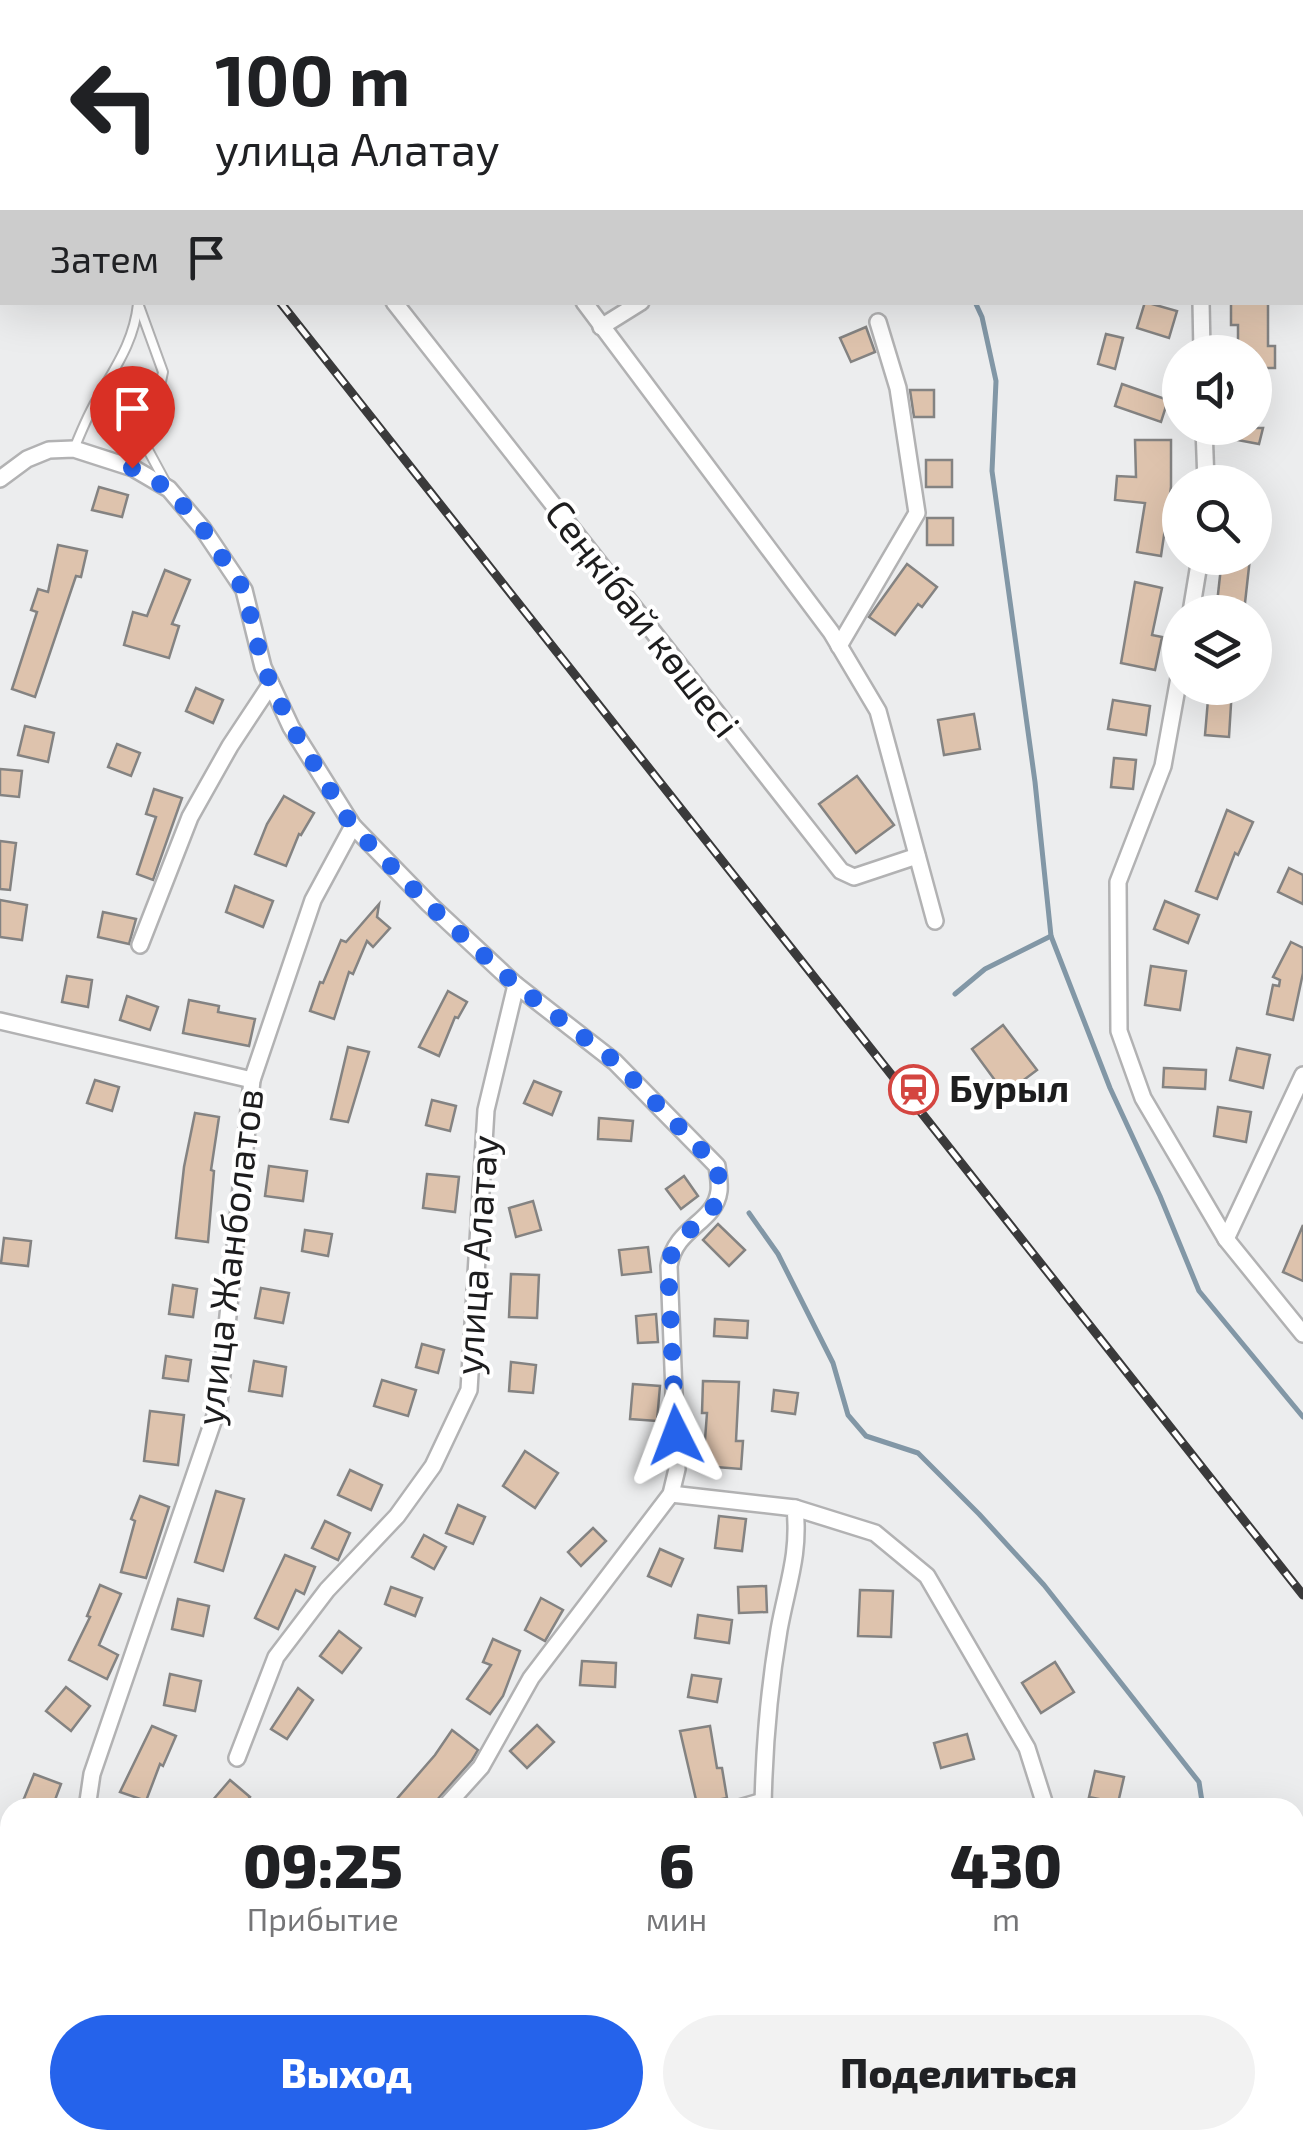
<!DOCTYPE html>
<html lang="ru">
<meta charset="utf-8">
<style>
body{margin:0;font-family:"Exo 2",sans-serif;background:#f2f2f2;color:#202124;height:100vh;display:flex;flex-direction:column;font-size:38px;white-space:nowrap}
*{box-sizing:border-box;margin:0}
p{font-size:32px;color:#757577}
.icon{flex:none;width:55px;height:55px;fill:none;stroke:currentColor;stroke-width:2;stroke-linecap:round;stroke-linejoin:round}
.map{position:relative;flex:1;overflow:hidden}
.sheet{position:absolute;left:0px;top:1798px;width:1305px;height:352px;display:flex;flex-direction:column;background:#fff;border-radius:30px 30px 0 0;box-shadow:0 10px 40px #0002}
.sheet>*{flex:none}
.guide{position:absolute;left:0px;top:0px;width:1305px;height:305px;box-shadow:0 10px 40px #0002;background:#fff;color:#202124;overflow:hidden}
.controls{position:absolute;left:1162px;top:335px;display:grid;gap:20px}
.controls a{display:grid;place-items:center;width:110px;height:110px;border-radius:50%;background:#fff;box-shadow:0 10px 40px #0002;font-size:50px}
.pin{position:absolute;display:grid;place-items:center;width:85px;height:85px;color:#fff;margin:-102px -42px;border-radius:50% 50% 50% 0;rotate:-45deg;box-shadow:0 0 10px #0007}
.pin .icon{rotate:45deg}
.me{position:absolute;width:110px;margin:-55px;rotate:357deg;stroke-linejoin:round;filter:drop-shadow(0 0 8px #0008)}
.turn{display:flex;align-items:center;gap:35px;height:210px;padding:0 50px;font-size:45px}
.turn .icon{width:130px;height:130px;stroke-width:2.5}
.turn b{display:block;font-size:70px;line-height:85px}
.then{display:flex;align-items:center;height:95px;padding:0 50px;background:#0003;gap:20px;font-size:38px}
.eta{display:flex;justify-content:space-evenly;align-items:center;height:170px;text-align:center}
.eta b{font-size:60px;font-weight:800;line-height:70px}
.cta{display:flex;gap:20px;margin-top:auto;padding:20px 50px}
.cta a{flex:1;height:115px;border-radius:60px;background:#2563eb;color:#fff;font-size:40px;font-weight:800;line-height:115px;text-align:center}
.cta a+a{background:#f2f2f2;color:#202124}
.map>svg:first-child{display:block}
</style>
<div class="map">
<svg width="1303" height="2148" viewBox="0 0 1303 2148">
<rect width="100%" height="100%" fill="#ecedee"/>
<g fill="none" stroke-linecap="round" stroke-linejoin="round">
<g stroke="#8297a6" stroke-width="5">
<path d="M924 2 926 0"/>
<path d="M975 302 982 317 996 381 992 471 1035 782 1051 936 1110 1088 1160 1196 1199 1291 1303 1417"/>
<path d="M955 994 985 969 1051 936"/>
<path d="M749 1213 778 1254 833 1363 848 1415 866 1436 918 1453 979 1514 1044 1585 1199 1782 1203 1808"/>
<path d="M1147 2148 1148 2140"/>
</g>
</g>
<g fill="#dec3ad" stroke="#848382" stroke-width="2.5">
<path d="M1145 302 1177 311 1169 338 1137 328Z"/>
<path d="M1231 303H1268V346H1275V368H1255V352H1238V325H1231Z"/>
<path d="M866 327 875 352 851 362 840 338Z"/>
<path d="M1106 334 1123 338 1115 369 1098 364Z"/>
<path d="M1122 384 1168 400 1161 422 1115 406Z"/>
<path d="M910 390H934V417H914Z"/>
<path d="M106 403 145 410 139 439 100 431Z"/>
<path d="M1215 428H1263L1259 444 1216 436Z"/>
<path d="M1135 440H1171V487L1161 556 1137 552 1145 503 1115 500 1117 476 1136 477Z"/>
<rect x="926" y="460" width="26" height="27"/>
<path d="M99 487 128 495 122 517 92 510Z"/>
<rect x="927" y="518" width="26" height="27"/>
<path d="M58 545 87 551 81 577 76 576 35 697 12 689 37 612 31 610 38 589 48 592Z"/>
<path d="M1222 558H1250L1244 612H1216Z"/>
<path d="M907 564 937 587 922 607 918 604 895 635 869 617Z"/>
<path d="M165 570 190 580 172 624 179 626 169 658 124 645 133 612 147 616Z"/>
<path d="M1135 582 1162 588 1152 635 1162 637 1155 670 1121 663Z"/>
<path d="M196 688 223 700 213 723 186 711Z"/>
<path d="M1209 688H1232L1229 737 1205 735Z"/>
<path d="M1113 700 1150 706 1146 735 1108 729Z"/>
<path d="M974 714 980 749 944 755 938 720Z"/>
<path d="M25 726 54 733 48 762 18 755Z"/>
<path d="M117 744 140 753 131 776 108 767Z"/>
<path d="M1114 758 1136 760 1133 789 1111 787Z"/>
<path d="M0 769 22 771 19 797 0 795Z"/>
<path d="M857 776 894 825 856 853 819 804Z"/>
<path d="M154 789 182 798 153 880 137 874 156 817 146 814Z"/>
<path d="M284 796 314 813 301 835 299 834 286 866 255 854 267 824Z"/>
<path d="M1227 810 1253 822 1238 855 1235 853 1217 899 1196 891Z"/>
<path d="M0 841 16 843 10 890 0 889Z"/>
<path d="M1289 868 1303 875V904L1278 892Z"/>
<path d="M235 886 273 901 263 927 226 912Z"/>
<path d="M0 900 27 905 22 940 0 937Z"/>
<path d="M1165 901 1199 915 1188 943 1154 929Z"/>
<path d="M379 904 377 917 390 928 373 947 367 941 353 974 349 972 334 1019 310 1011 320 982 323 983 341 940 346 942Z"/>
<path d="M103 912 136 919 129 944 98 937Z"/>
<path d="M1291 942 1303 948V973L1293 1020 1267 1014 1273 985 1279 986 1280 980 1273 977Z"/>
<path d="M1151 966 1186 971 1180 1010 1145 1005Z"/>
<path d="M67 976 92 980 88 1007 62 1002Z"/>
<path d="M448 991 467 1002 458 1018 455 1017 439 1056 419 1047Z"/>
<path d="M127 996 158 1007 150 1030 120 1020Z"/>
<path d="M189 1000 219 1006 218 1012 255 1019 249 1046 183 1033Z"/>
<path d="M1003 1025 1037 1070 1005 1094 972 1049Z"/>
<path d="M348 1047 369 1052 348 1122 331 1119Z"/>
<path d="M1237 1048 1270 1055 1263 1088 1230 1080Z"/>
<path d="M1164 1068 1206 1070 1205 1089 1163 1087Z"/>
<path d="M95 1080 119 1087 112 1111 87 1103Z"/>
<path d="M534 1081 561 1092 552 1115 524 1103Z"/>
<path d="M432 1100 456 1106 450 1131 426 1125Z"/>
<path d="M1218 1107 1251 1112 1246 1142 1214 1136Z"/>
<path d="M195 1113 219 1117 211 1170 214 1171 208 1242 176 1238 184 1167Z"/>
<path d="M599 1118 633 1121 631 1141 598 1139Z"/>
<path d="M269 1166 307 1171 303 1201 265 1196Z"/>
<path d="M427 1174 459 1177 455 1212 423 1208Z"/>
<path d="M684 1176 698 1196 681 1209 666 1189Z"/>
<path d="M533 1201 541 1230 516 1237 509 1208Z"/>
<path d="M718 1224 745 1250 729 1266 703 1240Z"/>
<path d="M1303 1225V1281L1283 1272Z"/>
<path d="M305 1230 332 1234 328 1256 302 1251Z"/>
<path d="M4 1238 31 1241 28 1266 1 1263Z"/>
<path d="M648 1247 651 1272 622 1275 619 1250Z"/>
<path d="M511 1274 539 1275 537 1318 509 1317Z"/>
<path d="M173 1285 197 1289 193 1317 169 1314Z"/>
<path d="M261 1288 289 1293 283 1323 255 1318Z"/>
<path d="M656 1314 658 1342 638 1343 636 1316Z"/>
<path d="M715 1319 748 1321 747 1338 714 1336Z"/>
<path d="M422 1344 444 1350 438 1373 416 1367Z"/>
<path d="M166 1356 191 1360 188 1381 163 1378Z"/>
<path d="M254 1361 286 1367 282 1396 249 1391Z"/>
<path d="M511 1362 536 1365 533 1393 509 1391Z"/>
<path d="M382 1380 416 1390 408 1416 374 1406Z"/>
<path d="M703 1381 739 1382 736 1441H743L741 1469 703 1466 707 1413H702Z"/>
<path d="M633 1384 660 1386 657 1421 630 1419Z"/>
<path d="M774 1390 798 1393 795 1414 772 1411Z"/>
<path d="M150 1411 184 1415 178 1465 144 1461Z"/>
<path d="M525 1451 558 1473 535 1508 503 1486Z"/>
<path d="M350 1470 382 1485 371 1510 338 1495Z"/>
<path d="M216 1491 244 1499 223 1571 195 1562Z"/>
<path d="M140 1496 169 1507 146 1578 121 1572 135 1521 131 1519Z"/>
<path d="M458 1505 485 1517 473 1544 446 1533Z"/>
<path d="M719 1516 746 1519 742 1551 715 1548Z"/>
<path d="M325 1521 350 1533 338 1560 312 1548Z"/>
<path d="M593 1528 606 1541 581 1566 568 1552Z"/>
<path d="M424 1535 446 1547 434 1569 412 1557Z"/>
<path d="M660 1549 683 1559 671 1586 648 1576Z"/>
<path d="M285 1555 315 1567 304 1594 296 1590 278 1629 255 1618Z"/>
<path d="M100 1585 121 1594 99 1645 118 1655 107 1679 69 1660 90 1617 87 1616Z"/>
<path d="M766 1586 767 1612 739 1613 738 1587Z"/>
<path d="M391 1587 422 1598 415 1616 385 1604Z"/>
<path d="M860 1590 893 1591 891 1637 858 1636Z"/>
<path d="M541 1598 563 1610 545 1641 525 1630Z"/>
<path d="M178 1599 209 1606 203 1636 172 1629Z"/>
<path d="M698 1615 732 1620 729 1643 695 1638Z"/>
<path d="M339 1631 361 1648 342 1673 320 1656Z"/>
<path d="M493 1639 520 1651 503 1696 490 1714 467 1699 491 1665 483 1662Z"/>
<path d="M582 1661 616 1663 615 1687 580 1685Z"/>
<path d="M1055 1662 1074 1692 1041 1713 1022 1683Z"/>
<path d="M170 1674 201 1681 195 1711 164 1705Z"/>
<path d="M692 1675 721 1679 717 1702 688 1697Z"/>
<path d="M66 1687 90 1706 71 1731 46 1711Z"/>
<path d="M298 1688 313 1700 287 1739 271 1729Z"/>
<path d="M537 1725 554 1742 527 1768 510 1751Z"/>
<path d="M152 1726 176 1736 163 1766 160 1764 146 1801 120 1792Z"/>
<path d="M710 1726 717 1768H722L727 1798 697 1804 680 1731Z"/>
<path d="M452 1730 478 1750 472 1760 430 1808H389L435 1755Z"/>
<path d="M967 1734 974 1759 941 1768 934 1743Z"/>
<path d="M1095 1771 1124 1777 1118 1803 1089 1797Z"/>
<path d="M34 1774 61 1784 52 1808H40L23 1801Z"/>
<path d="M230 1780 250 1797 241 1808H206Z"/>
</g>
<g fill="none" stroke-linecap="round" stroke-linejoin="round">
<defs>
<g id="lane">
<path d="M138 303 163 372 147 448 167 485"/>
<path d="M74 449C81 432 88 414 98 398 116 366 134 341 138 304"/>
</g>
<g id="street">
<path d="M247 0 248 2"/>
<path d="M375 2 379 0"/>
<path d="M719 2 723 0"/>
<path d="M1129 2V0"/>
<path d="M1300 2 1301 0"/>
<path d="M394 302 841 871 854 877 917 856"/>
<path d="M584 302 831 632 878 711 935 921"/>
<path d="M1201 302 1202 352"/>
<path d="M601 327 641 302"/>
<path d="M1204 428 1206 482"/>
<path d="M0 479 27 459 49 450 74 449 133 468 169 489 203 529 244 590 263 667 291 727 353 826 429 904 516 985 615 1062 717 1166C718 1174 720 1183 719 1191 715 1223 675 1227 669 1266L677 1469 671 1494 531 1678 481 1767 444 1808"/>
<path d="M1191 612 1200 558"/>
<path d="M839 646 917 513 898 388 878 322"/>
<path d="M1180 672 1163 766 1118 882 1119 1031 1143 1098 1226 1239 1303 1334"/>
<path d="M140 945 190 817 230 746 271 684"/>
<path d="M0 1021 252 1080"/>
<path d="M1226 1239 1303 1075"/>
<path d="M671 1494 795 1508C800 1555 787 1585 779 1630 769 1689 764 1748 763 1808"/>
<path d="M795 1508 875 1533 927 1576 1027 1748 1046 1808"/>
<path d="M237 1758 276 1657 327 1590 397 1516 433 1466 469 1390 486 1110 516 985"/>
<path d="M87 1808 92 1774 219 1404 252 1080 313 900 353 826"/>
<path d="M739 1808 763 1801"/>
<path d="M0 2089 10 2061"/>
<path d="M228 2148 233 2140"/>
<path d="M453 2148 464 2140"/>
<path d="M826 2148 830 2140"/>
<path d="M1039 2148 1040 2140"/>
</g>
</defs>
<use href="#lane" stroke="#b2b2b3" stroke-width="12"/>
<use href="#street" stroke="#b2b2b3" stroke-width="20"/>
<use href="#lane" stroke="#fff" stroke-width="8"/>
<use href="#street" stroke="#fff" stroke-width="15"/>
<defs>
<g id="rail">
<path d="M41 0 43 2"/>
<path d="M61 0 63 2"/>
<path d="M280 302 1303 1595"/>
</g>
</defs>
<use href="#rail" stroke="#3a3a3b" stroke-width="9"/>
<use href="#rail" stroke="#fff" stroke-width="5" stroke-dasharray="15" stroke-linecap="butt"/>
</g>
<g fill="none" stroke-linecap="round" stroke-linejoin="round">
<path stroke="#2563eb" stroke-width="18" stroke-dasharray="0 32.4" d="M132 468 169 489 203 529 244 590 263 666 291 726 352 826 428 904 516 985 616 1062 717 1166C718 1174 720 1184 719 1192 715 1223 676 1226 668 1266L676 1435"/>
</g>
<defs>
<symbol id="station-ring" viewBox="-11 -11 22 22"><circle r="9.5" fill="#fff" stroke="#d44540" stroke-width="1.5"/><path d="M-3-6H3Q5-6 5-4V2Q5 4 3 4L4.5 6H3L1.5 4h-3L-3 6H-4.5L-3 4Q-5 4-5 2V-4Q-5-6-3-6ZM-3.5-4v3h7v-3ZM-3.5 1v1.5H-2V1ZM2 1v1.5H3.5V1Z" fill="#d44540"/></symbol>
</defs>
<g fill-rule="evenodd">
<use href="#station-ring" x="886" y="1062" width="55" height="55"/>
</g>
<g text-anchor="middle" stroke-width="8" stroke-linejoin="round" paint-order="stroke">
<g font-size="38" fill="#1d1d1e" stroke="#fff">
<text transform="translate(642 619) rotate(52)" y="13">Сеңкібай көшесі</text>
<text transform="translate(477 1255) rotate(-86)" y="13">улица Алатау</text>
<text transform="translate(230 1257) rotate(-83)" y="13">улица Жанболатов</text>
</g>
<g font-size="38" font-weight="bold" fill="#1d1d1e" stroke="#fff" text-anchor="start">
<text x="949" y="1102">Бурыл</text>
</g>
</g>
</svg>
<div class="controls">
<a><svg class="icon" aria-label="sound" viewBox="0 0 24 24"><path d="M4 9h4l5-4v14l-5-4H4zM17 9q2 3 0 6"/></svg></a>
<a><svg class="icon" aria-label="search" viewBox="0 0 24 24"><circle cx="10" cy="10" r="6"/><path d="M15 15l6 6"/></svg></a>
<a><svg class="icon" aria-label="layers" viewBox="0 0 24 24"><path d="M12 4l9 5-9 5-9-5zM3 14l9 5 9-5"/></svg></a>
</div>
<div class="pin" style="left:132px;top:468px;background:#d93025"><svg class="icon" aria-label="arrive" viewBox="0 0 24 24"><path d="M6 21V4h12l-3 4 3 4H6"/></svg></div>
<svg class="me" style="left:676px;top:1435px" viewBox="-20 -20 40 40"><path d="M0-17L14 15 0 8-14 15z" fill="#2563eb" stroke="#fff" stroke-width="4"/></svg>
<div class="guide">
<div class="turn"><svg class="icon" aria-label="left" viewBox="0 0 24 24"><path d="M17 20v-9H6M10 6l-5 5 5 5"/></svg><div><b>100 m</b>улица Алатау</div></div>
<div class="then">Затем<svg class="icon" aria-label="arrive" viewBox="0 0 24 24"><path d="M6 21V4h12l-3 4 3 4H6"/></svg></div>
</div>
<section class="sheet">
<div class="eta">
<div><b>09:25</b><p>Прибытие</p></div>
<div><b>6</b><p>мин</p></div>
<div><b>430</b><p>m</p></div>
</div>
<div class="cta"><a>Выход</a><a>Поделиться</a></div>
</section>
</div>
